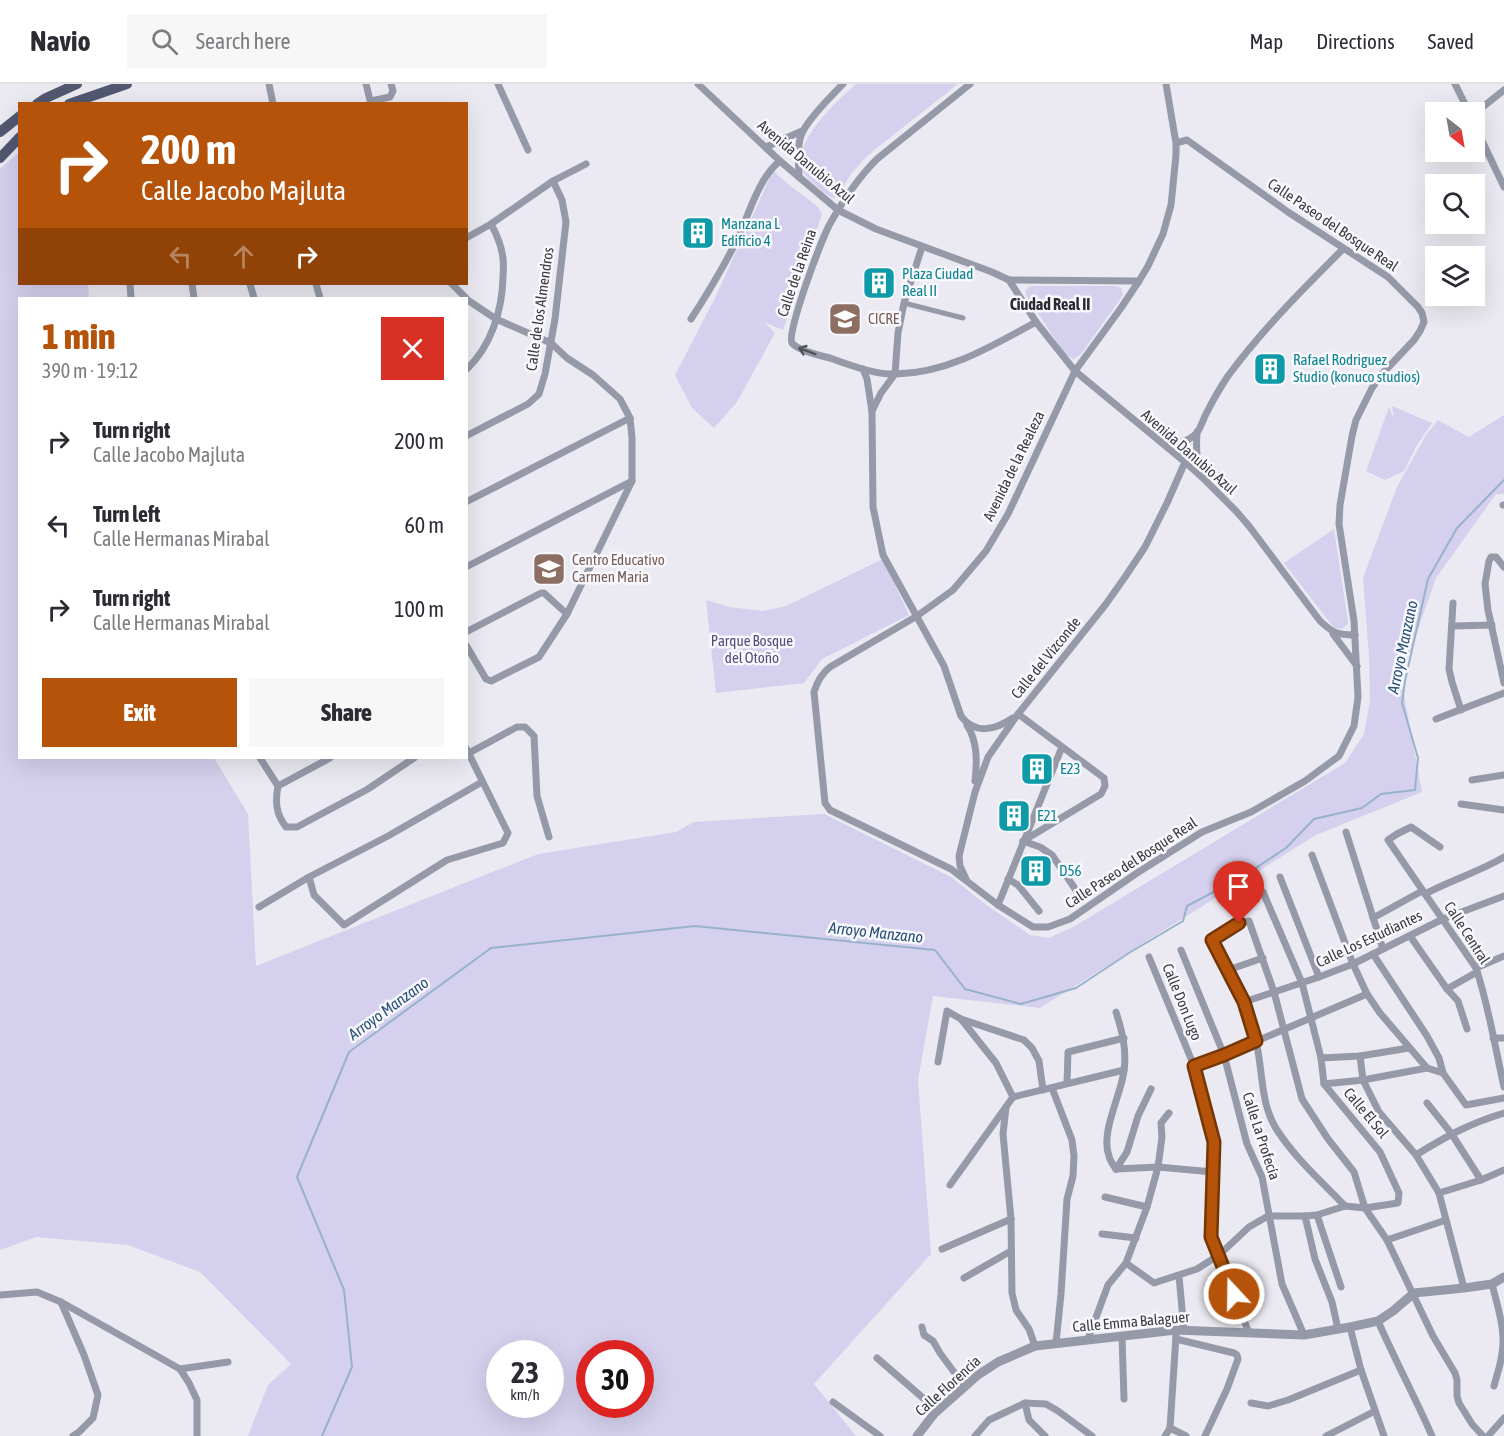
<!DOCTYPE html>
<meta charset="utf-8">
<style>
body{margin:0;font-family:"Asap Condensed",sans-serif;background:#f7f7f7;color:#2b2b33;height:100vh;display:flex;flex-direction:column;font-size:22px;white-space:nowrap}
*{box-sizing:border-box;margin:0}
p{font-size:20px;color:#7c7c81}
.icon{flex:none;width:33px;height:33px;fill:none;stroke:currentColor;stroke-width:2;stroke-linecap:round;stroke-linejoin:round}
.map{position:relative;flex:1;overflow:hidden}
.side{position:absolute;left:18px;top:213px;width:450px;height:462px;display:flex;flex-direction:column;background:#fff;border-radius:0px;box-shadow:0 6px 24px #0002}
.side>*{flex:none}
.top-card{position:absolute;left:18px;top:18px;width:450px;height:183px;border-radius:0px;box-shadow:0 6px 24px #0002;background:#b45309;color:#fff;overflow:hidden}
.needle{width:39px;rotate:149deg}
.tools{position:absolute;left:1425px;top:18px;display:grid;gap:12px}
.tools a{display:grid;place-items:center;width:60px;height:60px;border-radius:0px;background:#fff;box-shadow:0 6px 24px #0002;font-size:30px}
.speed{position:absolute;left:486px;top:1256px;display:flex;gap:12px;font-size:30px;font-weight:700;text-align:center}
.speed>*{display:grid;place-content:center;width:78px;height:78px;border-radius:50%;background:#fff;box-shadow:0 6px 24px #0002;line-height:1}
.speed small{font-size:15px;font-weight:400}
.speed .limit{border:9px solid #d22;background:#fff;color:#111}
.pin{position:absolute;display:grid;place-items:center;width:51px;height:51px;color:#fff;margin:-62px -26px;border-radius:50% 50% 50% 0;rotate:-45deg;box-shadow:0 0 6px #0007}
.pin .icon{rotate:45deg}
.me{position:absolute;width:66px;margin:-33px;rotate:339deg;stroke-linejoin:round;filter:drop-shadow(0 0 4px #0008)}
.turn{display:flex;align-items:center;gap:21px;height:126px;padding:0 24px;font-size:27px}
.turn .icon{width:78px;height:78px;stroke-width:2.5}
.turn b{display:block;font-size:42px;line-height:51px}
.lanes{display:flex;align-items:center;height:57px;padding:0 24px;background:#0003;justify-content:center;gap:30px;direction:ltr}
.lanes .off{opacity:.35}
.round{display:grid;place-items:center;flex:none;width:63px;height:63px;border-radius:0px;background:#f7f7f7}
.headline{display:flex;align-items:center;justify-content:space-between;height:102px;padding:0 24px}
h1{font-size:36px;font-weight:800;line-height:45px;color:#b45309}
.primary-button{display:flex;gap:12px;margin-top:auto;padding:12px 24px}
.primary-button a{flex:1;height:69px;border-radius:0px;background:#b45309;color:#fff;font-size:24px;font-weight:800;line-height:69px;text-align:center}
.primary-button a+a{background:#f7f7f7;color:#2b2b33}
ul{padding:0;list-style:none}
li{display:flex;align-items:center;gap:18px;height:84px;padding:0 24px}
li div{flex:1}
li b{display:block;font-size:22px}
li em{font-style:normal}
header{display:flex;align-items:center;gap:36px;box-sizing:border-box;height:84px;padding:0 30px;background:#fff;border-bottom:2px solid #e1e1e2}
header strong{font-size:28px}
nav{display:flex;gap:33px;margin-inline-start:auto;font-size:21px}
.search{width:420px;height:54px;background:#f7f7f7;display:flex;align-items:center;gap:15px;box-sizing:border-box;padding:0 21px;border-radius:0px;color:#7c7c81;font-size:22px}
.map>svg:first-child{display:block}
</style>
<header>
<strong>Navio</strong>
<div class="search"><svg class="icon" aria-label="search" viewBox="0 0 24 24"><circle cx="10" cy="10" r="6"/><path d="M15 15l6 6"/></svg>Search here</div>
<nav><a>Map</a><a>Directions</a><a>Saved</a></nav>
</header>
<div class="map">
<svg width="1504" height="1352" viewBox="0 0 1504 1352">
<rect width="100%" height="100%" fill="#ebeaf2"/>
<g fill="#d4d0ed" fill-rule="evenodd">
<path d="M856 0H958L878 63 864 75 851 90 837 113 834 114C826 112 821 106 815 101 810 96 803 90 801 82 796 54 837 17 856 0Z"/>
<path d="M18 69 20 70V200H88L89 214H20V674H214L248 730 256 882 538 770 676 748 694 738 824 730 951 793 985 820 1030 851 1049 854 1075 842 1345 679 1364 650 1370 617 1369 572 1363 494 1397 403 1426 351 1438 336 1469 353 1504 331V410H1496L1436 494 1401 594 1422 708 1316 751 1040 924 933 912 918 996 931 1170 814 1300 856 1352H248L268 1301 291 1280 200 1188 128 1161 36 1153 0 1166V85ZM500 1269H550V1320H500ZM590 1269H640V1320H590Z"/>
<path d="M773 87 792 103 817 122 822 130 783 246 764 238 775 249 737 318 714 344 692 324 675 291 714 216Z"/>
<path d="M1033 202H1115L1121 204 1123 211 1121 214 1081 270 1074 275 1071 274 1065 270 1026 211 1025 207 1029 203Z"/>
<path d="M1392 322 1432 339 1417 361 1404 387 1385 396 1366 387 1389 323 1394 335Z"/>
<path d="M1334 445 1348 538 1347 541 1342 545 1335 544 1331 540 1284 479Z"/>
<path d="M883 475 909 531 822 575 804 599 716 609 706 516 729 523 763 527 786 522Z"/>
</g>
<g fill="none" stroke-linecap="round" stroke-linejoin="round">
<path stroke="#99b2cb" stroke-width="2" d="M322 1352 352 1283 344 1206 297 1093 349 968 491 864 695 842 935 866 965 905 1021 920 1076 904 1129 869 1183 837 1187 822 1242 793 1286 764 1314 735 1362 724 1381 710 1415 706 1418 674 1402 619 1405 597 1428 495 1457 444 1504 396"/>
<path stroke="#969aa8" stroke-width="5" d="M904 219 963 234"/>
<g stroke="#969aa8" stroke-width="7">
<path d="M269 0 273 20"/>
<path d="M366 0 371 20"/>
<path d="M498 0 528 66"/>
<path d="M698 0 780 77 838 126 876 145 992 188 1009 196 1139 197"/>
<path d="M970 0 877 75C858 94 844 115 831 138 823 151 786 249 792 259 797 266 821 272 830 274 850 281 875 291 896 290 948 289 992 262 1036 238"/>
<path d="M1166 0 1176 59V71L1171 121 1163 150 1148 182 1139 197 1121 224 1075 287 1008 430 986 467 953 506 917 532 830 583C821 590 817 598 814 608L825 719 830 726 951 785 998 821 1033 843H1048L1070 835 1137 789 1202 748 1251 728 1305 697 1339 672 1354 642 1358 613 1354 537 1339 440 1340 421 1352 352 1356 336 1372 304 1381 291 1414 256 1420 247 1424 238 1422 229 1418 223 1388 193 1288 128 1187 56 1176 59"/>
<path d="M1455 0 1469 28"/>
<path d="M371 17 390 13 393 7 391 0"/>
<path d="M1474 30 1504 6"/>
<path d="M1474 40 1504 103"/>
<path d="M766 63 802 47"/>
<path d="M799 93C799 79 796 60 803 47 811 32 831 12 843 0"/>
<path d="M466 154 491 140 553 97 586 80"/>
<path d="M1009 196 1036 238 1075 287 1185 378 1205 396 1236 427 1249 442 1320 537C1333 549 1337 551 1355 551"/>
<path d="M130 200 131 214"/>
<path d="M192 200 194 214"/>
<path d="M250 200 254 214"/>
<path d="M316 200 320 214"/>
<path d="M452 200 466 214"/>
<path d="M466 215 496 235 551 259 567 274 593 291 620 315 630 334 632 354V397L567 530 539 573 491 597 486 595 466 561"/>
<path d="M691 235C708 209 724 182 738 154 749 130 759 93 780 77"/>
<path d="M467 285C491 262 502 227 503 194 503 188 504 182 503 175 502 163 497 151 491 140"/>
<path d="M863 285 867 295 872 328 873 423 883 471 944 582 961 632C975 651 995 646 1013 634"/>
<path d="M872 327 881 309 895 290 898 249 904 219 922 163"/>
<path d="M1197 348C1196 364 1196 378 1203 392"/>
<path d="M466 352 528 320 539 310 545 290 555 235 566 138 562 116 553 97"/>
<path d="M1163 359C1175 361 1188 358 1197 349 1200 344 1203 337 1205 332 1212 318 1219 305 1228 292 1262 246 1302 206 1343 165"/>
<path d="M466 418 630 334"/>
<path d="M1503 421H1504"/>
<path d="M466 483 632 397"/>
<path d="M1504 483 1496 473H1491L1489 477 1485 500 1488 526 1504 599"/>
<path d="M1453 519 1449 585 1452 598 1461 626"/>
<path d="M1453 542 1492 541"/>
<path d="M466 548 541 509H544L567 530"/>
<path d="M1333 550 1357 582"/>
<path d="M1018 630 1104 694 1105 702 1101 710 1023 757"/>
<path d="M1436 635 1504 609"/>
<path d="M967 641C978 658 977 679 975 697"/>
<path d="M469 669 517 643H525L534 652 537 712 549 753"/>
<path d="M260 674 278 702C275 718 276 730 286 743H297L368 705 414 674"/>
<path d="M1472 696 1504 691"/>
<path d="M278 702 330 674"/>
<path d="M1461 720 1504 726"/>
<path d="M1346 748 1383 865"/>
<path d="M1023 757 1040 763 1052 771 1082 815"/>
<path d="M1440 763 1411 743 1397 750 1388 756 1476 884C1489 923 1495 963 1504 1003"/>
<path d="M1312 771 1353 880 1367 910 1380 929 1427 984 1443 989"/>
<path d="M309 793 314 811 344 841 447 776 503 759 508 749 466 664"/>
<path d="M1280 793 1319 893"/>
<path d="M966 795 960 782 959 772 975 708 988 673 1018 630 1106 520 1125 493 1145 463 1167 419 1185 378"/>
<path d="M1008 795 1018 801 1039 827"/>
<path d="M1425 810C1451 796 1479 788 1504 773"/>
<path d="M998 821 1062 663"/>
<path d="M259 823 309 793 388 752 482 698"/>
<path d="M1373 834 1422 807"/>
<path d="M1410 852 1447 905 1477 888"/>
<path d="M1181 866 1224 971 1247 1060 1262 1093 1282 1200 1304 1251"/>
<path d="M1373 870 1427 952 1439 974 1443 989 1466 1021 1504 1014"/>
<path d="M1149 873 1194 982 1214 1058 1211 1153 1249 1249"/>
<path d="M1476 884 1504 872"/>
<path d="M1228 886 1263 874"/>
<path d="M1447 905 1458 917 1467 945"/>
<path d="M1244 918 1319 893 1353 880 1443 835 1504 812"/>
<path d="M961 935 996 979 1013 1013"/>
<path d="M1493 954H1504"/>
<path d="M1360 972 1363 996 1379 1028 1416 1071 1439 1109 1464 1204"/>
<path d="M1321 974 1360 972 1409 964"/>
<path d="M938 978 947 927 961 935 1024 956 1032 964 1039 977 1043 1006"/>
<path d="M1194 982 1224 971 1367 910"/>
<path d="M1067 999 1068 968 1124 954"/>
<path d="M1324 1000 1363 996 1427 984"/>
<path d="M1052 1004 1072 1056 1074 1072 1073 1092 1067 1115 1061 1210 1056 1259"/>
<path d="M1427 1019 1451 1049 1481 1096"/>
<path d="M1006 1023 1003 1050 1011 1135 1012 1209 1016 1226 1029 1245 1035 1262"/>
<path d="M1416 1071C1445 1053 1470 1039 1504 1029"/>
<path d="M1116 1085C1113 1081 1110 1077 1109 1072 1100 1049 1121 1011 1124 987 1127 966 1122 947 1116 928"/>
<path d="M1116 1085 1158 1083 1213 1088"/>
<path d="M1116 1085 1127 1068 1138 1032 1151 1005"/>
<path d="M950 1101 1013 1013 1124 986"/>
<path d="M1439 1109 1481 1096 1504 1086"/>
<path d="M1105 1113 1147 1123"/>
<path d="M1345 1122C1322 1098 1295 1074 1277 1046 1260 1020 1263 986 1256 957 1248 920 1230 888 1212 856L1239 839 1249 837 1274 908 1302 1015 1328 1055 1354 1088 1365 1124 1387 1156 1433 1252 1455 1289 1457 1296V1312L1459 1319 1472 1340 1483 1352"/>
<path d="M1317 1131 1341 1203"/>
<path d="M1305 1132 1315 1175 1332 1218 1338 1245"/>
<path d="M1102 1150 1136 1154"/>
<path d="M1387 1156 1446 1136"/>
<path d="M942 1165 1011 1135"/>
<path d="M1126 1179 1154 1199 1197 1185 1219 1171 1249 1143 1268 1132H1305L1317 1131 1345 1122 1365 1124 1398 1119 1399 1109 1380 1068 1324 1000 1321 974 1302 899 1263 808"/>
<path d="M1179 1192 1184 1247"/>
<path d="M964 1194 1011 1167"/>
<path d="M1492 1200C1496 1217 1503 1237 1503 1255 1504 1271 1498 1287 1494 1302"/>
<path d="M0 1211 37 1208 61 1218 180 1285 189 1299 197 1316V1352"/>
<path d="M61 1218 84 1271 98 1311 93 1334 79 1348 73 1352"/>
<path d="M1378 1237C1395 1276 1415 1313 1432 1352"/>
<path d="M922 1243 924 1251 933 1257 940 1269 965 1303"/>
<path d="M1350 1243 1361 1286 1384 1352"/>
<path d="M1122 1252 1124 1315"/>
<path d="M1088 1255 1108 1201 1126 1179 1147 1123 1158 1083 1162 1053 1161 1039 1169 1029"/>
<path d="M1176 1255 1234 1269 1237 1271 1238 1275 1227 1305 1205 1352"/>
<path d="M877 1274 938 1327"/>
<path d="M180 1285 228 1278"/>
<path d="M833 1318 880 1352"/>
<path d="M1025 1319 1029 1336 1045 1352"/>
<path d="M1251 1319 1268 1322 1288 1316 1361 1286"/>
<path d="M1170 1344 1186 1352"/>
<path d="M975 1352 989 1336 1025 1319 1046 1320 1058 1327 1092 1352"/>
<path d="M1165 1352 1170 1344 1176 1252"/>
<path d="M1326 1352 1375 1327"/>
<path d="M1488 1352 1504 1334"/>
</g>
<path stroke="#969aa8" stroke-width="9" d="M917 1352 934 1330 978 1291 998 1278 1035 1262 1176 1246 1304 1251 1350 1243 1378 1237 1393 1227 1414 1209 1464 1204 1492 1200 1504 1193"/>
<g stroke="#515870" stroke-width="10">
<path d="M37 20 46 14 77 0"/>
<path d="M69 20 127 0"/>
<path d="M0 48 20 32"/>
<path d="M0 74 20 53"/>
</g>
</g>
<defs><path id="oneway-shaft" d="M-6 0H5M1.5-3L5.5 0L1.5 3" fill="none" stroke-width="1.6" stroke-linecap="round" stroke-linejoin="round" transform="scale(1.5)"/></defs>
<use stroke="#525358" href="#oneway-shaft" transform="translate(807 267) rotate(-160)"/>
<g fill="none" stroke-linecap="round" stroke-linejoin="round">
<defs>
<path id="route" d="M1234 1210 1211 1153 1214 1058 1194 982 1224 971 1256 957 1244 918 1212 856 1239 839"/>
</defs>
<use href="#route" stroke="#753606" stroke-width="15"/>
<use href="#route" stroke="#b45309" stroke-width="10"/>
</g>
<defs>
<symbol id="building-square" viewBox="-11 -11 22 22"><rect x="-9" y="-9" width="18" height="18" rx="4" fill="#0f9aa8" stroke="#f8f8fe"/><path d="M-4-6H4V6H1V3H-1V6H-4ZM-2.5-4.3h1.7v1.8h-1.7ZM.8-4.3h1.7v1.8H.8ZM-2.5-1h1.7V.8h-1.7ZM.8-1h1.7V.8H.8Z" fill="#fff"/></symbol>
<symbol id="school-square" viewBox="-11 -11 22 22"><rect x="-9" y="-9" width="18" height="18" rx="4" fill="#8d6e63" stroke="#f8f8fe"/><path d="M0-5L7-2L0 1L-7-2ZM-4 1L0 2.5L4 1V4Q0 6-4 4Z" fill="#fff"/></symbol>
</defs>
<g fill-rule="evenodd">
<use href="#building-square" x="679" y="130" width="38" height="38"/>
<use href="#building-square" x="860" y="180" width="38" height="38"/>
<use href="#school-square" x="826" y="216" width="38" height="38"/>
<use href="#building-square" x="1251" y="266" width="38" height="38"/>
<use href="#school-square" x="530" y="466" width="38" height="38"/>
<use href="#building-square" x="1018" y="666" width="38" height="38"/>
<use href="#building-square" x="995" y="713" width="38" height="38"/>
<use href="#building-square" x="1017" y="768" width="38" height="38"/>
</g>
<g text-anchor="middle" stroke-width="5" stroke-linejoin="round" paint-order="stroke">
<g font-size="15" fill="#3c3b3e" stroke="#f8f8fe">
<text transform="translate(806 78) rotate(40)" y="5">Avenida Danubio Azul</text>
<text transform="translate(1333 141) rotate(34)" y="5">Calle Paseo del Bosque Real</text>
<text transform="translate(797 189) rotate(-71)" y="5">Calle de la Reina</text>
<text transform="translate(540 225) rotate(-82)" y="5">Calle de los Almendros</text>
<text transform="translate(1189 368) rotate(41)" y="5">Avenida Danubio Azul</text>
<text transform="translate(1014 382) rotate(-64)" y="5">Avenida de la Realeza</text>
<text transform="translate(1046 574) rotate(-51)" y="5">Calle del Vizconde</text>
<text transform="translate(1131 779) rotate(-33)" y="5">Calle Paseo del Bosque Real</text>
<text transform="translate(1467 849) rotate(57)" y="5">Calle Central</text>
<text transform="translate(1369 855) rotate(-25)" y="5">Calle Los Estudiantes</text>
<text transform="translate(1182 918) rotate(68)" y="5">Calle Don Lugo</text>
<text transform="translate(1366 1029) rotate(50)" y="5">Calle El Sol</text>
<text transform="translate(1261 1052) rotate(72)" y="5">Calle La Profecía</text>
<text transform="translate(1131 1238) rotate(-5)" y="5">Calle Emma Balaguer</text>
<text transform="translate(948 1302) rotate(-42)" y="5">Calle Florencia</text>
</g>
<g font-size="15" fill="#0d838f" stroke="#f8f8fe" text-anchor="start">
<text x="721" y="145">Manzana L<tspan x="721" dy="17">Edificio 4</tspan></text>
<text x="902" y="195">Plaza Ciudad<tspan x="902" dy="17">Real II</tspan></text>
<text x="1293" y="281">Rafael Rodriguez<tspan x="1293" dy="17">Studio (konuco studios)</tspan></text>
<text x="1060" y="690">E23</text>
<text x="1037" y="737">E21</text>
<text x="1059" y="792">D56</text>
</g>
<g font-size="15" fill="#785e54" stroke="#f8f8fe" text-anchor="start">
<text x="868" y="240">CICRE</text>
<text x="572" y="481">Centro Educativo<tspan x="572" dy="17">Carmen Maria</tspan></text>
</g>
<g font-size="15" fill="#564d7c" stroke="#f8f8fe">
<text x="752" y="562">Parque Bosque<tspan x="752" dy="17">del Otoño</tspan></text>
</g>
<g font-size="16" font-weight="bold" fill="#2b2a30" stroke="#f8f8fe">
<text x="1050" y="226">Ciudad Real II</text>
</g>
<g font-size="16" font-style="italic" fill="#295075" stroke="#f8f8fe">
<text transform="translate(1402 563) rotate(-78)" y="6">Arroyo Manzano</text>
<text transform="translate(876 848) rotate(6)" y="6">Arroyo Manzano</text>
<text transform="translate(388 924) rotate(-36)" y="6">Arroyo Manzano</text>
</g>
</g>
</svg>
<div class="tools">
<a><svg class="needle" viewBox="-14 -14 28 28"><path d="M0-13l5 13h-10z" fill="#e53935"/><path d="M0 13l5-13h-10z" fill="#7c7c81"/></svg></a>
<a><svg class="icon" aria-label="search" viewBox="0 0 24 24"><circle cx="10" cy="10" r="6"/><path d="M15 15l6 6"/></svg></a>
<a><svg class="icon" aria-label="layers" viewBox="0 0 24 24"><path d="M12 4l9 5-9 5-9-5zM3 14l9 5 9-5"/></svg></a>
</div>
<div class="speed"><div>23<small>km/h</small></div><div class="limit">30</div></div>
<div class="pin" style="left:1239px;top:839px;background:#d93025"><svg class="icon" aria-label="arrive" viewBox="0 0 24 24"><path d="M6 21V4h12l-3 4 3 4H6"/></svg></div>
<svg class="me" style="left:1234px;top:1210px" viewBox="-20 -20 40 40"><circle r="17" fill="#b45309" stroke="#fff" stroke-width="3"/><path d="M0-11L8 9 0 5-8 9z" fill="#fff"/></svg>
<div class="top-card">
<div class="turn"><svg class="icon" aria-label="right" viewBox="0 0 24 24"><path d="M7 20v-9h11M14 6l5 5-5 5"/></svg><div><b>200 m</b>Calle Jacobo Majluta</div></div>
<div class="lanes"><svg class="icon off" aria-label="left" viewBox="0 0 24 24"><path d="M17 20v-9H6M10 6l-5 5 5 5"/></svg><svg class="icon off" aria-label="ahead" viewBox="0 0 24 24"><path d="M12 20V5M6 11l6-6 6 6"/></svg><svg class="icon" aria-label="right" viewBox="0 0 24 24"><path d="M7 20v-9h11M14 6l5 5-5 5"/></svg></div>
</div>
<section class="side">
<div class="headline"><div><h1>1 min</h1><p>390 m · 19:12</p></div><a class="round" style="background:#d93025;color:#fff"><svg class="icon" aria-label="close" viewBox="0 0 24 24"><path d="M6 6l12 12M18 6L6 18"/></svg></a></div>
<ul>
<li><svg class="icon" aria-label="right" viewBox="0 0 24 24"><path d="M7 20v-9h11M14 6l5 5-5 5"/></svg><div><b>Turn right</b><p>Calle Jacobo Majluta</p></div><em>200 m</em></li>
<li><svg class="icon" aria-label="left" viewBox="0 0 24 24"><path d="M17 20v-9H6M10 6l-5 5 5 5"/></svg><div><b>Turn left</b><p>Calle Hermanas Mirabal</p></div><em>60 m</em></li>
<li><svg class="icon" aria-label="right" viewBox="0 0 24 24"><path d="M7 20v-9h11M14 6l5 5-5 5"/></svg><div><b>Turn right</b><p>Calle Hermanas Mirabal</p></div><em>100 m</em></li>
</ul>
<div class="primary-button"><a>Exit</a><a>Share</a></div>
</section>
</div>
